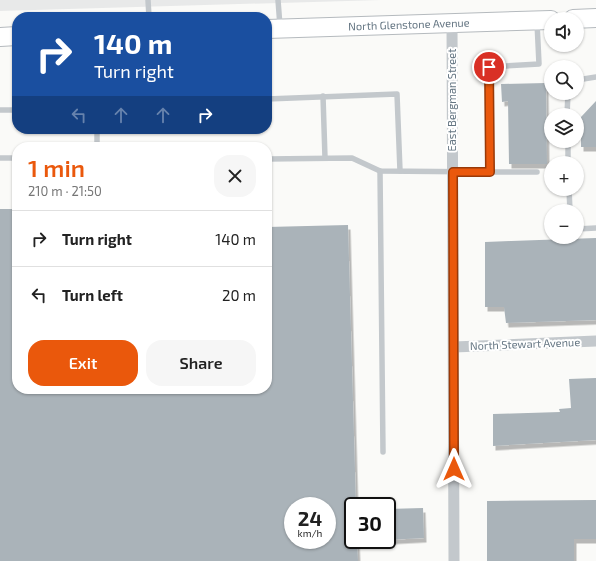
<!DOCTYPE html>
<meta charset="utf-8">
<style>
body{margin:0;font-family:"Exo 2",sans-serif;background:#f6f6f6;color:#222;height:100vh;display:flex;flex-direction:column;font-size:15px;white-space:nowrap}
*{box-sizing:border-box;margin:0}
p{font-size:13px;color:#767676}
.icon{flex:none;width:22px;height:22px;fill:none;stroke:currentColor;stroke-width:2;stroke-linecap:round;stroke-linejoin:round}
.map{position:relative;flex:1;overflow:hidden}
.panel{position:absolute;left:12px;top:142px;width:260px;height:252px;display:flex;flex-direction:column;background:#fff;border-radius:16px;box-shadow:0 1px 3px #0004}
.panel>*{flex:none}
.top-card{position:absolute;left:12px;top:12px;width:260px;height:122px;border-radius:16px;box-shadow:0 1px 3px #0004;background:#1a4fa0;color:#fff;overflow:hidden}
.buttons{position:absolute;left:544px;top:12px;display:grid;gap:8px}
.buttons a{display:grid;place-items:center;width:40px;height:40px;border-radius:50%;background:#fff;box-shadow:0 1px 3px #0004;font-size:20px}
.speed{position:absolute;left:284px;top:497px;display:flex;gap:8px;font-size:20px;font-weight:700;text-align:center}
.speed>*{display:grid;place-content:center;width:52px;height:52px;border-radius:50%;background:#fff;box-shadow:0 1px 3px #0004;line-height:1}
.speed small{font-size:10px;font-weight:400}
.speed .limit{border:2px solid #111;border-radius:6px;background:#fff;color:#111}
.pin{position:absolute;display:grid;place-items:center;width:34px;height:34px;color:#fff;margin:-17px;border:2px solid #fff;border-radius:50%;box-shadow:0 1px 4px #0007}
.me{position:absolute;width:44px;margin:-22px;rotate:0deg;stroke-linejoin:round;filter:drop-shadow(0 0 3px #0008)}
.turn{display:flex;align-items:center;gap:14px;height:84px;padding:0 16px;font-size:18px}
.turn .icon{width:52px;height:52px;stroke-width:2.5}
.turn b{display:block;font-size:28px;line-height:34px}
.lanes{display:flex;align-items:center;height:38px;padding:0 16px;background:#0003;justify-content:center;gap:20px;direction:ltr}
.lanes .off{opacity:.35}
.round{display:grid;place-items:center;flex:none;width:42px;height:42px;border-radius:16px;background:#f6f6f6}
.headline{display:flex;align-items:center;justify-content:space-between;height:68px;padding:0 16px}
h1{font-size:24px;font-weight:600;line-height:30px;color:#ea580c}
.button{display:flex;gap:8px;margin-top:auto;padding:8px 16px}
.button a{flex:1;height:46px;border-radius:16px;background:#ea580c;color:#fff;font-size:16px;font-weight:600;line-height:46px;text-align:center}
.button a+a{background:#f6f6f6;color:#222}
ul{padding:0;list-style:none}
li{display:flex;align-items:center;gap:12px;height:56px;padding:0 16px;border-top:1px solid #e0e0e0}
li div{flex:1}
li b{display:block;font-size:15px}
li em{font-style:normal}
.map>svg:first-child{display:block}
</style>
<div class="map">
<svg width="596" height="561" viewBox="0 0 596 561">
<defs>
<filter id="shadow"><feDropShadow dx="2.5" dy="4.5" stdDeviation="0" flood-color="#0004"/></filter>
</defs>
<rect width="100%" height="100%" fill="#fafaf8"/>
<path fill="#e8e9e9" d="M0 0H381L0 11Z"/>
<g fill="#aab3b9" fill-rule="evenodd" filter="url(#shadow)">
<path d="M546 83 547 164H509L508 101 502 102 501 84Z"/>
<path d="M596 101V147H581V117Z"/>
<path d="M0 209H17V389H267V227L348 225 356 506H353V540H357L358 561H0ZM293 506H327V540H293Z"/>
<path d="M596 238V320L506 323 504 307H485V242Z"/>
<path d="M596 378V440L493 446V414L560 412 559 409 571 408 569 379Z"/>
<path d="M596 500V539H574V561H487V501Z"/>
<path d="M423 508 424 538 387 540V509Z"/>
</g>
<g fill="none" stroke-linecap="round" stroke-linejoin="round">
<defs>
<g id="primary">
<path d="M573 19 596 18"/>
<path id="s1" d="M267 29 551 20"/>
<path d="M0 37 17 36"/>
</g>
</defs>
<use href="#primary" stroke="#b5babe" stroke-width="20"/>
<g stroke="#c3c8cc" stroke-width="5.5">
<path d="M148 0 149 17"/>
<path d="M278 0 280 26"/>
<path d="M577 80 596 77"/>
<path d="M323 96 325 158"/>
<path d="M267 99 397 94 400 171"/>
<path d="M0 110H17"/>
<path d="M567 115 568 93"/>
<path d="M97 129V147"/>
<path d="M568 141V163"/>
<path d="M0 158H17"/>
<path d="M267 159 352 158 380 171 490 172"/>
<path d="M380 171 383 452"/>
<path d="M537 172H490L489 67 539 64 537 22"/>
<path d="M569 189 570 211"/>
<path d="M577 229 596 228"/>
</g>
<g stroke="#c3c8cc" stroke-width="11">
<path d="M452 23 454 561"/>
<path d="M454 347 596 341"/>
</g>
<use href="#primary" stroke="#fff" stroke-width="18"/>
</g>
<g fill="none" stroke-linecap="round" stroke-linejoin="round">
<defs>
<path id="route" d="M454 469 453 172H490L489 67"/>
</defs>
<use href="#route" stroke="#983908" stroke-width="10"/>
<use href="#route" stroke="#ea580c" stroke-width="7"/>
</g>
<g text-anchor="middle" stroke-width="4" stroke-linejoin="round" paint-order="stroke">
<g font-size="11" fill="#657683" stroke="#fff">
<text dy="4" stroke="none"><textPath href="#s1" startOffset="142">North Glenstone Avenue</textPath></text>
<text transform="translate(452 100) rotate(-90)" y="4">East Bergman Street</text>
<text transform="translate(525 344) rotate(-2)" y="4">North Stewart Avenue</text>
</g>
</g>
</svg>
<div class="buttons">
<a><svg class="icon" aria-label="sound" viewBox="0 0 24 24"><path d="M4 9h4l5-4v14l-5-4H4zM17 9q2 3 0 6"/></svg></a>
<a><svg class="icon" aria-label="search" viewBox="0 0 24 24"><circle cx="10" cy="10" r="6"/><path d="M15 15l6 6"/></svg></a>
<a><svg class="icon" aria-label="layers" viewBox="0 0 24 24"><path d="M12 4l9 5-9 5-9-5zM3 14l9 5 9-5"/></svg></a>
<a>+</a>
<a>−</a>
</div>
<div class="speed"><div>24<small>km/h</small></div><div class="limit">30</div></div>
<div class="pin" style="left:489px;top:67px;background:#d93025"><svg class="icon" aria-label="arrive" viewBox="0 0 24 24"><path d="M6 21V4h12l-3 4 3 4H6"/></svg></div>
<svg class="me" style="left:454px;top:469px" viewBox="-20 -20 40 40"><path d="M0-17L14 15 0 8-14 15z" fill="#ea580c" stroke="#fff" stroke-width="4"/></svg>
<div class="top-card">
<div class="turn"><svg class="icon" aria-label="right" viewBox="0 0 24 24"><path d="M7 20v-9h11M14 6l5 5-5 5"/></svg><div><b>140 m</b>Turn right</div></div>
<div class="lanes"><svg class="icon off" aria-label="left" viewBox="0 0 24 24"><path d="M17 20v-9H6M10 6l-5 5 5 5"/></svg><svg class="icon off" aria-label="ahead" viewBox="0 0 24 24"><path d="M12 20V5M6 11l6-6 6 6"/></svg><svg class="icon off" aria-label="ahead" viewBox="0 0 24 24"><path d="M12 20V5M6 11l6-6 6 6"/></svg><svg class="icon" aria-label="right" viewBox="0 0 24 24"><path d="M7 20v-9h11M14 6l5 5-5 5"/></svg></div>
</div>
<section class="panel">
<div class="headline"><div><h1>1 min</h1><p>210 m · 21:50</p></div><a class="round"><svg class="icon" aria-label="close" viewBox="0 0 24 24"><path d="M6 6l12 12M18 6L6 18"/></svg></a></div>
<ul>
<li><svg class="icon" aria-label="right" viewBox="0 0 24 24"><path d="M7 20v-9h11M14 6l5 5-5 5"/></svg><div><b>Turn right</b></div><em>140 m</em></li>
<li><svg class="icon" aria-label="left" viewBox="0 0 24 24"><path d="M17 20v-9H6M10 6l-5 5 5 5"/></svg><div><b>Turn left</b></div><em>20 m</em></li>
</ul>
<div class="button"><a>Exit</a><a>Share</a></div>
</section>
</div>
